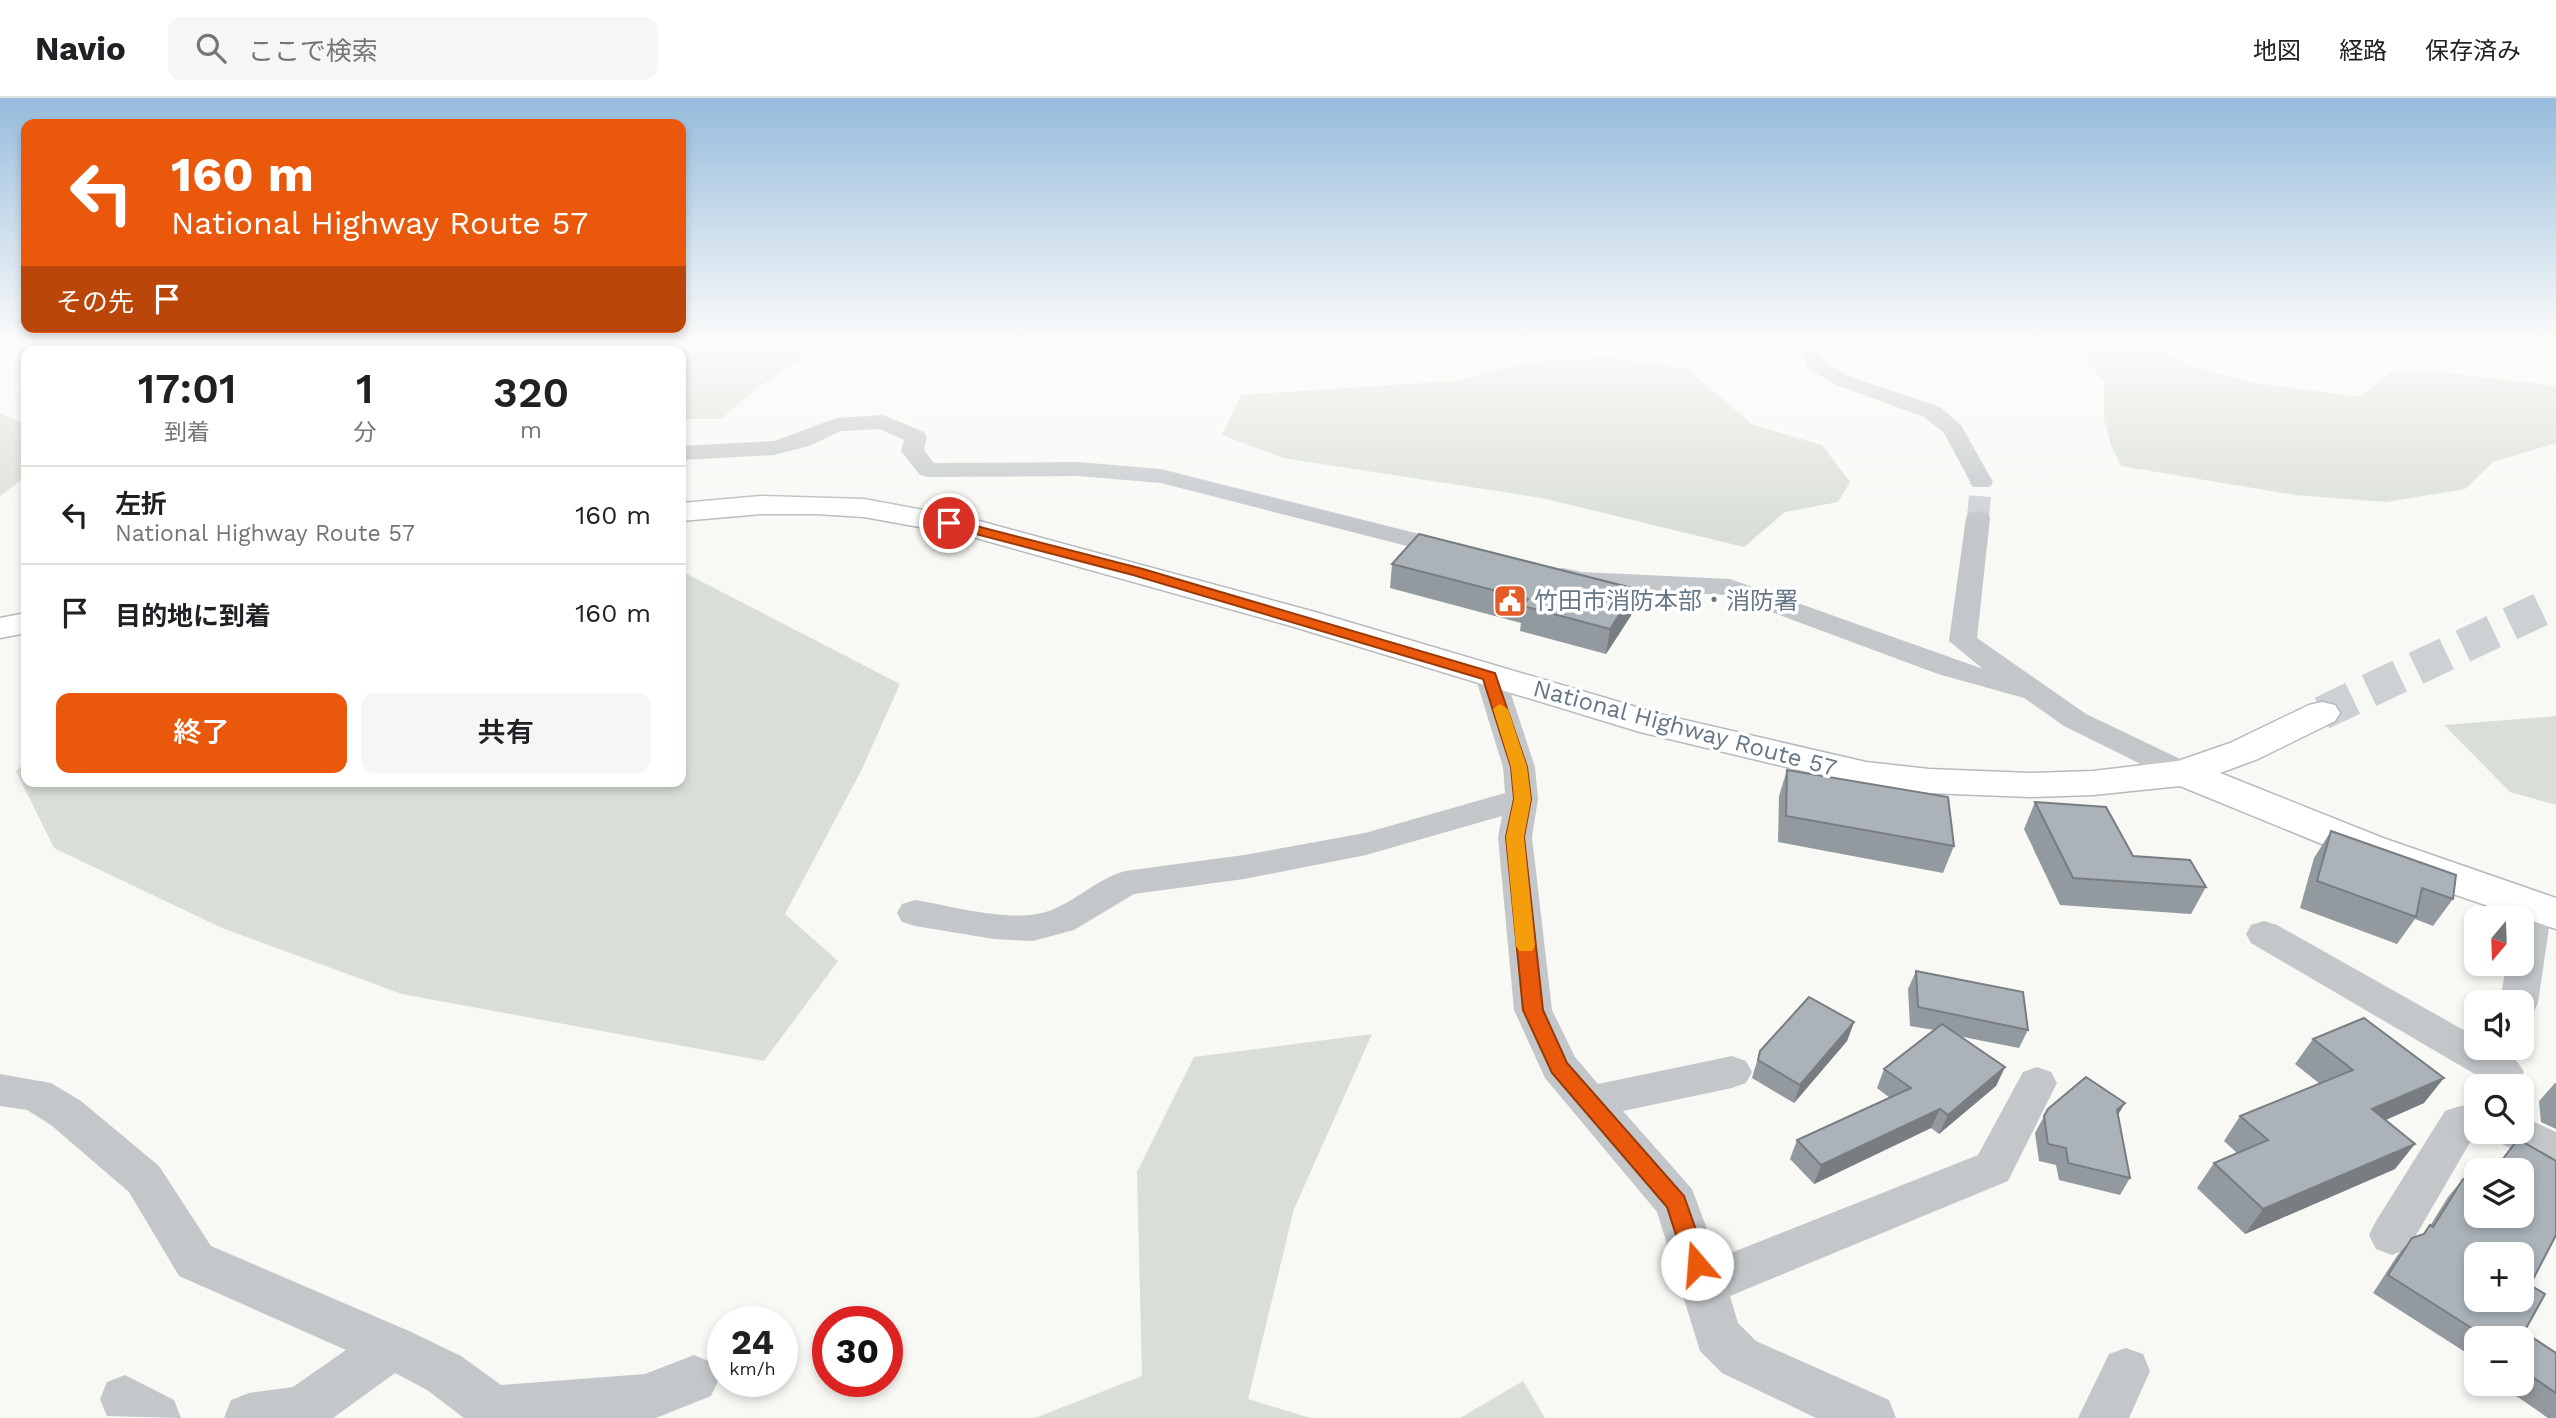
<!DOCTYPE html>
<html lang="ja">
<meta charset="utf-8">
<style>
body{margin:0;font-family:"Work Sans","Noto Sans JP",sans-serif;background:#f6f6f6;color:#202124;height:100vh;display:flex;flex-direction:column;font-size:26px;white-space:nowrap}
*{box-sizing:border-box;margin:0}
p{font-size:23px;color:#757577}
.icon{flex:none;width:38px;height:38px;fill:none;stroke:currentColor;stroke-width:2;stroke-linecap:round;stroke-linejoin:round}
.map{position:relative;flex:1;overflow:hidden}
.drawer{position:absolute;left:21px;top:248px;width:665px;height:441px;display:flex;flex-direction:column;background:#fff;border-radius:14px;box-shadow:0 4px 10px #0003}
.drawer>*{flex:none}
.hud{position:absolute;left:21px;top:21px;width:665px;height:214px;border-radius:14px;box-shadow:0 4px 10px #0003;background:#ea580c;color:#fff;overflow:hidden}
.needle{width:46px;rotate:199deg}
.fabs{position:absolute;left:2464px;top:808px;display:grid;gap:14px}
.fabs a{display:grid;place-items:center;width:70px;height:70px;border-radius:14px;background:#fff;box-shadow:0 4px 10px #0003;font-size:35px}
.speed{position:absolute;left:707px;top:1208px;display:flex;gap:14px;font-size:35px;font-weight:700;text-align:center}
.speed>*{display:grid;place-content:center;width:91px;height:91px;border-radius:50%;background:#fff;box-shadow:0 4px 10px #0003;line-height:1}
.speed small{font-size:18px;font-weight:400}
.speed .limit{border:10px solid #d22;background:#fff;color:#111}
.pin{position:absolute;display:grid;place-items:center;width:60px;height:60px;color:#fff;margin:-30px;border:4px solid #fff;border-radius:50%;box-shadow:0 2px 7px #0007}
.me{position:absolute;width:77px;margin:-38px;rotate:342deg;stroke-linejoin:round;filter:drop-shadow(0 0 5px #0008)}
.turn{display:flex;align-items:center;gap:24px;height:147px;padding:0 35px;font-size:32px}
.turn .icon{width:91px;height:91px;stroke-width:2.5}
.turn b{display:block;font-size:49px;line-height:60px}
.then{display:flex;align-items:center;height:66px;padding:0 35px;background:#0003;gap:14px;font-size:26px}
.eta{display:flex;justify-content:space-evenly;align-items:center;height:119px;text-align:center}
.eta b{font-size:42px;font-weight:600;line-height:49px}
.action{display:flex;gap:14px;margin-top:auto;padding:14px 35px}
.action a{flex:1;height:80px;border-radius:14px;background:#ea580c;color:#fff;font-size:28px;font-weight:600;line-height:80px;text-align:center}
.action a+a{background:#f6f6f6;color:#202124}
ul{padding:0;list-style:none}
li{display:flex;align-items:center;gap:21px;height:98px;padding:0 35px;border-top:2px solid #e0e0e0}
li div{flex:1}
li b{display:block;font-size:26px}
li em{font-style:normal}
header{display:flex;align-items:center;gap:42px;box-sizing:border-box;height:98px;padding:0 35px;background:#fff;border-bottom:2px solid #e0e0e0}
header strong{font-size:33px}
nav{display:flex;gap:38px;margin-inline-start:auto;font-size:24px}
.search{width:490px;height:63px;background:#f6f6f6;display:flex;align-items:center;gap:18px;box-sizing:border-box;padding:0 24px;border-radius:14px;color:#757577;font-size:26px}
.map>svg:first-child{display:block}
</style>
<header>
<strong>Navio</strong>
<div class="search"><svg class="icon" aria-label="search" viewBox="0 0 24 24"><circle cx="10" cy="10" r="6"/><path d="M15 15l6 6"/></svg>ここで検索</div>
<nav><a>地図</a><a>経路</a><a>保存済み</a></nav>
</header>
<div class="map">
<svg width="2556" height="1320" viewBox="0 0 2556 1320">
<rect width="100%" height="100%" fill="#f8f8f5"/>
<g fill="#d9dfd6">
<path d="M688 246H825L757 290 721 321H681V254H678Z"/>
<path d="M1707 246H1845L1846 250 1741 252Z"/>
<path d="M2072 246H2152L2189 268 2253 285 2361 299 2391 274H2439L2556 288V345L2493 364 2465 391 2386 404 2296 397 2121 368 2111 347 2104 321V283Z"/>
<path d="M1608 259 1687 271 1753 327 1822 347 1850 384 1838 404 1785 414 1744 449 1542 400 1283 360 1222 337 1241 297 1455 283 1528 264Z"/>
<path d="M0 316 26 326V378L0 398Z"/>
<path d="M687 476 900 586 861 673 785 816 838 863 764 963 402 896 222 830 54 750 16 673 26 663V684H681V480Z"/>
<path d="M2556 618V707L2510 694 2444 627Z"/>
<path d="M1372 936 1294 1111 1248 1301 1311 1320H1035L1142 1278 1137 1074 1194 959Z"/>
<path d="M1523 1283 1545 1320H1460Z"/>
</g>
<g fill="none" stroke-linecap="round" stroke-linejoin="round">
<g stroke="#ccd1d4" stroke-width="22" stroke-dasharray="22 11" stroke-linecap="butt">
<path d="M585 254 609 246"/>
<path d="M1978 420 1981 384"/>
</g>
<path stroke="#ccd1d4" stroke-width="34" stroke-dasharray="34 18" stroke-linecap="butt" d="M2322 615 2556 504"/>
<defs>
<g id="highway">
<path d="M761 398 864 401 972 421 1315 514 1663 617 1866 664 1929 671 2030 675 2093 673 2178 663 2230 645 2309 607 2322 604 2335 607 2340 615 2335 623 2258 661 2220 675 2383 740 2556 800V831L2400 778 2180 688 2093 697 2030 699 1929 695 1866 688 1640 634 1291 528 969 438 864 419 816 416H761L681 423V405Z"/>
<path d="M26 515V535L0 540V520Z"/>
</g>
</defs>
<use href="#highway" stroke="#b6b9bd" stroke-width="3"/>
<g fill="#c3c7ca" fill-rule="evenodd">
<path d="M112 246H138L152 254H124Z"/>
<path d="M450 246H479C469 258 448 254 434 254L437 250Z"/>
<path d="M1795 246H1815L1824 263 1848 278 1940 309 1961 327 1993 384 1989 389H1973L1944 335 1924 319 1834 286 1809 271Z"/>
<path d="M2526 246H2556V256L2529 250Z"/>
<path d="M263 247 270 249 273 253 250 254 253 250Z"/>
<path d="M883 317 924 334 927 339 924 352 934 365 1078 364 1161 371 1463 447 1467 452 1463 457 1454 460 1161 385 1078 378 928 379 920 377 901 353 904 342 880 331 841 333 809 348 774 357 681 362V348L774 343 837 320Z"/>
<path d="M1978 413 1987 415 1990 420 1977 540 2086 616 2195 668 2200 675 2195 682 2184 685 2173 682 2064 628 2024 600 1938 576 1726 497 1582 490 1554 484 1550 478 1554 472 1563 470 1582 474 1730 481 1983 571 1949 543 1966 420 1969 415Z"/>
<path d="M1490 569 1500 572 1505 578 1535 669 1538 701 1532 739 1552 912 1575 959 1598 986 1732 958 1746 963 1752 974 1746 985 1732 990 1623 1013 1692 1091 1718 1160 1978 1057 2023 974 2037 969 2051 974 2057 985 2008 1083 1730 1198 1738 1225 1756 1243 1889 1302 1896 1320H1816L1722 1275 1700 1253 1657 1114 1545 980 1514 912 1498 739 1502 718 1366 757 1244 781 1134 796 1074 832 1033 843 994 841 915 828 902 824 897 815 902 806 915 802C952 808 1014 826 1049 813 1076 803 1097 781 1125 773L1244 757 1365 735 1505 695 1503 669 1475 578 1480 572Z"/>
<path d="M2534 797 2547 800 2552 809 2538 905 2533 915 2522 919V905H2500L2506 866H2522V821H2514L2521 800Z"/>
<path d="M2264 823 2277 827 2476 939V950C2497 950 2514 955 2524 974L2518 985 2508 989 2490 985 2251 845 2246 836 2251 827Z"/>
<path d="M0 976 51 985 81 1003 159 1068 211 1148 409 1233 461 1258 501 1287 645 1276 694 1257 711 1264 719 1281 711 1298 656 1320H464L427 1292 395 1275 333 1320H224L231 1302 249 1295 293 1289 346 1252 179 1178 129 1094 51 1027 27 1012 0 1008Z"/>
<path d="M2476 1007V1034H2492L2491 1036 2472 1041 2408 1151 2392 1157 2376 1151 2369 1137 2376 1123 2445 1013 2460 1008Z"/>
<path d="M2522 1018 2556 1034V1072L2502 1046 2496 1034H2522Z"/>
<path d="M2126 1250 2143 1256 2150 1273 2129 1320H2078L2109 1256Z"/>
<path d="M125 1277 174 1302 181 1320 107 1318 100 1301 107 1284Z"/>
</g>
<use href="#highway" fill="#fff" fill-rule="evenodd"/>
</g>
<g fill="#939a9f" fill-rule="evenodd">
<path d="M1392 466 1636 491 1632 516 1606 556 1520 533 1521 525 1390 490Z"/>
<path d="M1787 672 1954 748 1943 775 1778 744 1779 698Z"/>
<path d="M2035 704 2133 758 2206 789 2191 816 2060 807 2024 731Z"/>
<path d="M2331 733 2453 801 2433 828 2415 821 2397 846 2300 810 2314 760Z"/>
<path d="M1916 873 2028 932 2019 950 1958 938 2005 969 1996 988 1939 1036 1931 1030 1814 1086 1790 1061 1797 1042 1890 1000 1877 990 1884 971 1934 932 1910 928 1908 891Z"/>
<path d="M1854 924 1847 943 1794 1005 1752 980 1760 953Z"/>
<path d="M2313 941 2424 1005 2386 1022 2395 1071 2245 1136 2197 1090 2214 1065 2237 1055 2224 1043 2240 1018 2320 986 2295 966Z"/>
<path d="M2555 985H2556V1031L2541 1024 2539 1003Z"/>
<path d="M2048 1011 2118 1017 2130 1080 2120 1097 2059 1082 2056 1067 2039 1063 2035 1035Z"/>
<path d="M2518 1041 2556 1063V1137L2530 1187 2545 1196 2524 1234 2556 1255V1320H2548L2499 1286H2522V1241H2476V1261L2373 1195 2397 1158 2412 1140 2422 1137 2430 1128 2448 1099 2463 1081 2476 1089V1118H2522V1073H2492ZM2476 1157H2522V1202H2476Z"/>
</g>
<g fill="#787d82">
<path d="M1636 491 1632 516 1606 556 1610 531Z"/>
<path d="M1854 924 1847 943 1794 1005 1800 987Z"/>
<path d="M2005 969 1996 988 1939 1036 1948 1017Z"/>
<path d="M2444 980 2424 1005 2353 1036 2372 1011Z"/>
<path d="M2125 1005 2115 1022 2117 1012Z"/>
<path d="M1940 1011 1931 1030 1814 1086 1821 1067Z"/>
<path d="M2415 1046 2395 1071 2245 1136 2263 1111Z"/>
</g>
<g fill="#abb3b9" stroke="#787d82" stroke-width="2" fill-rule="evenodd">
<path d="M1419 436 1636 491 1610 531 1523 508 1528 501 1392 466Z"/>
<path d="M1787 672 1948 699 1954 748 1786 718Z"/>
<path d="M2035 704 2106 709 2133 758 2190 762 2206 789 2073 780Z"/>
<path d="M2331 733 2456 777 2453 801 2422 790 2416 819 2317 783Z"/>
<path d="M1916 873 2023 894 2028 932 1918 909Z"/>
<path d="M1809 899 1854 924 1800 987 1758 962 1760 953Z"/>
<path d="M2364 920 2444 980 2372 1011 2415 1046 2263 1111 2214 1065 2268 1042 2240 1018 2353 972 2313 941Z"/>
<path d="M1942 926 2005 969 1948 1017 1940 1011 1821 1067 1797 1042 1911 990 1884 971Z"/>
<path d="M2086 979 2125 1005 2117 1012 2130 1080 2068 1065 2066 1050 2048 1046 2044 1018 2048 1011Z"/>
<path d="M2518 1041 2556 1063V1137L2530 1187 2545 1196 2524 1234 2556 1255V1295L2522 1272V1241H2489L2388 1177 2412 1140 2424 1136 2430 1127 2433 1129 2463 1081 2476 1089V1118H2522V1073H2494ZM2476 1157H2522V1202H2476Z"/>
</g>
<linearGradient id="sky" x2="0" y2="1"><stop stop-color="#97bcdd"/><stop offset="0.57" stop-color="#fcfcfa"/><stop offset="1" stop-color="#fcfcfa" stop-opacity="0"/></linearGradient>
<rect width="2556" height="430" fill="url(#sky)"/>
<path fill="#ea580c" stroke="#983908" stroke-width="2" d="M949 421 1143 471 1495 575 1527 669 1531 701 1524 739 1543 912 1567 965 1684 1098 1708 1166 1705 1174 1697 1177 1688 1174 1667 1109 1552 975 1523 912 1506 739 1514 701 1511 669 1483 581 1133 477 945 428V422Z"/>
<path fill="#f59e0b" d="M1500 606 1508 611 1527 669 1531 701 1524 739 1535 848 1532 853H1519L1516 848 1506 739 1514 701 1511 669 1493 611Z"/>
<defs>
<symbol id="civic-square" viewBox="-11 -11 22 22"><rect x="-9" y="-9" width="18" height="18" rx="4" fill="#e45c28" stroke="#fff"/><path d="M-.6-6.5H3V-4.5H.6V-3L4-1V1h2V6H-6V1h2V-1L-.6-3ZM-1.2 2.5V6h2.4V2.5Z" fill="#fff"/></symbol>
</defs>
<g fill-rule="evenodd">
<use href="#civic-square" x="1491" y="484" width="38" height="38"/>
</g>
<g text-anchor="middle" stroke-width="7" stroke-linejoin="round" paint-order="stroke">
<g font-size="24" fill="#667786" stroke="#fff" text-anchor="start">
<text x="1534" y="511">竹田市消防本部・消防署</text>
</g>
<g font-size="24" fill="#667786" stroke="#fff">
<text transform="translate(1685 630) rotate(15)" y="8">National Highway Route 57</text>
</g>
</g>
</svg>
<div class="fabs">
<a><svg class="needle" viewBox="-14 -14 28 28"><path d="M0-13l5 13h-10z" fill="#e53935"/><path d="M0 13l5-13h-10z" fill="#757577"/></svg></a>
<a><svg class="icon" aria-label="sound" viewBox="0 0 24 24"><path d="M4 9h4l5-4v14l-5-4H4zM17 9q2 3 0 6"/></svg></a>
<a><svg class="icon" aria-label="search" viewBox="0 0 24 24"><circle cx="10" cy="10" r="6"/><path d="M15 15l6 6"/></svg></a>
<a><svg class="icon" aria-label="layers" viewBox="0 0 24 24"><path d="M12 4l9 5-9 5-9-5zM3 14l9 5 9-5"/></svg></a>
<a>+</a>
<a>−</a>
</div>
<div class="speed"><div>24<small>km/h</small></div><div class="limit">30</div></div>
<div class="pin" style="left:949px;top:425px;background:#d93025"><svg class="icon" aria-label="arrive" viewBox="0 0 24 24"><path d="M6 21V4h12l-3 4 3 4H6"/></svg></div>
<svg class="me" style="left:1697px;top:1166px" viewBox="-20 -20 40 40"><circle r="19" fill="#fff"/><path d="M0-13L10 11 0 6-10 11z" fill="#ea580c"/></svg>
<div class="hud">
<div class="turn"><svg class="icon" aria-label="left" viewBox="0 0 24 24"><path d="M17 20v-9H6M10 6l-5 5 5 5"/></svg><div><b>160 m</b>National Highway Route 57</div></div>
<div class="then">その先<svg class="icon" aria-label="arrive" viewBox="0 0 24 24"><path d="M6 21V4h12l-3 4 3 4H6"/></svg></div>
</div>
<section class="drawer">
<div class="eta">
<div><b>17:01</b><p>到着</p></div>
<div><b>1</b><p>分</p></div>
<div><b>320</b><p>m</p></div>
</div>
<ul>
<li><svg class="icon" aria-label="left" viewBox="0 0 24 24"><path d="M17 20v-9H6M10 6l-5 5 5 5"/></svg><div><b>左折</b><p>National Highway Route 57</p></div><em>160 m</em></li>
<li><svg class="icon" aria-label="arrive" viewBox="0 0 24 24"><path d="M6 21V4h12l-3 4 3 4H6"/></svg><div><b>目的地に到着</b></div><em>160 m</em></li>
</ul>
<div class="action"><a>終了</a><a>共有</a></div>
</section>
</div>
